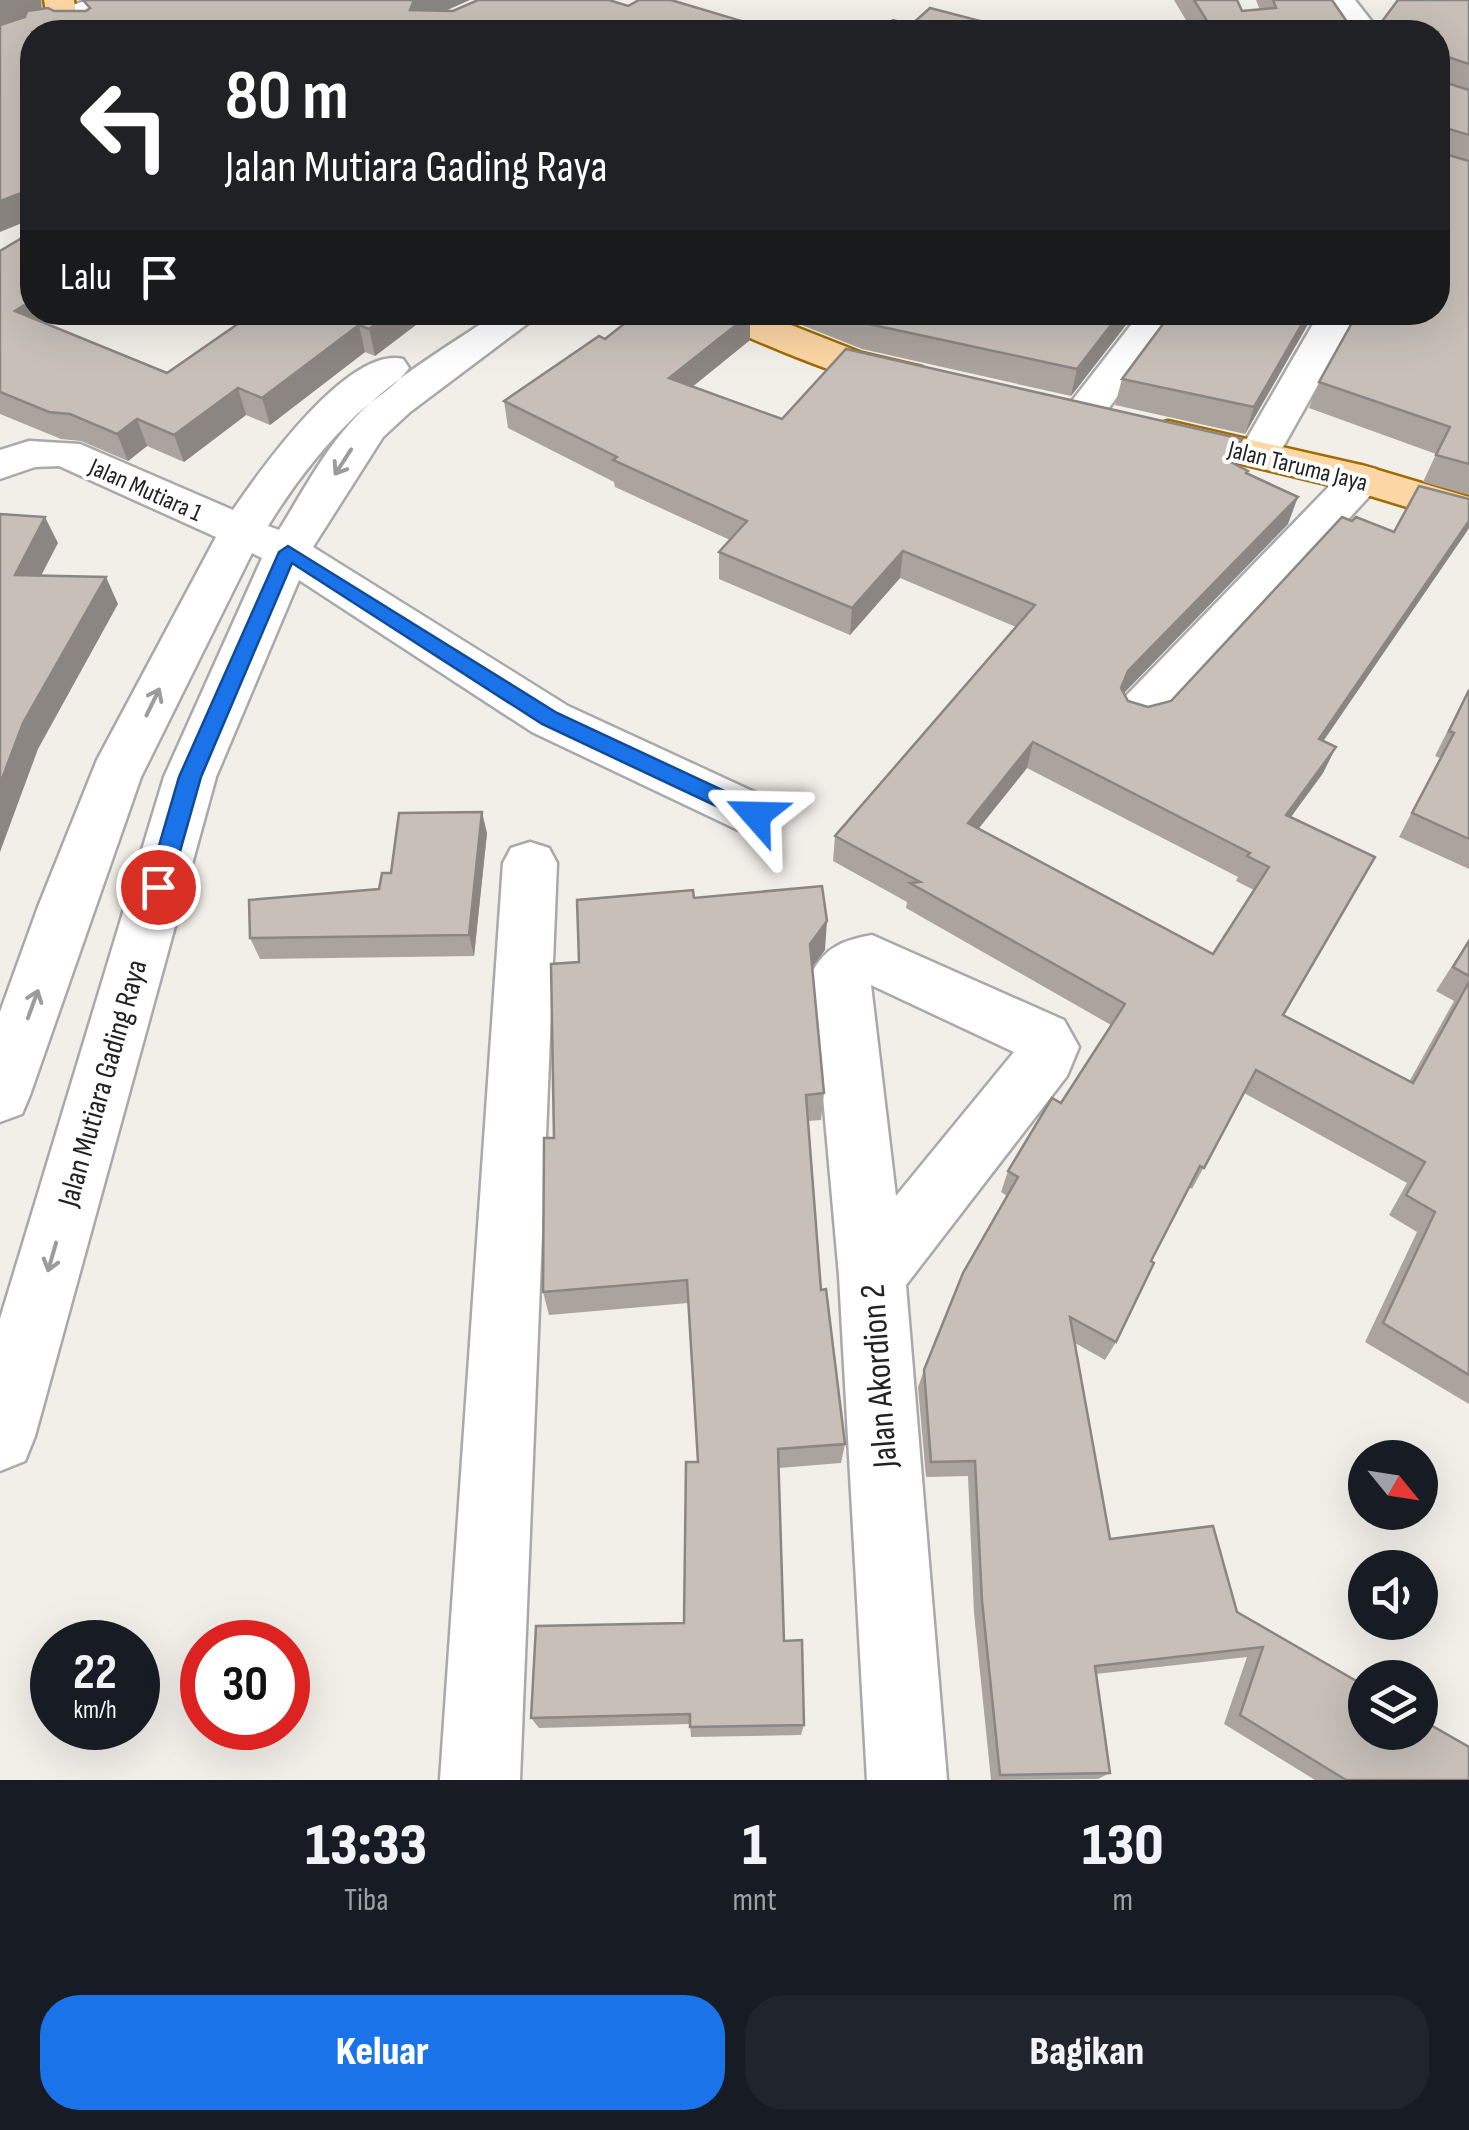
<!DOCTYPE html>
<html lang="id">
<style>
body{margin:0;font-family:"Sofia Sans Condensed",sans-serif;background:#20242c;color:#f1f3f6;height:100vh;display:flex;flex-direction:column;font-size:38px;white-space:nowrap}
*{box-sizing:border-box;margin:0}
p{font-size:32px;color:#9ea1a6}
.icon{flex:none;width:55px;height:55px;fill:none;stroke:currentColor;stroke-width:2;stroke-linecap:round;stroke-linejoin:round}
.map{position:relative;height:1780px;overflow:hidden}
.details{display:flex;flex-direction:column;background:#171b24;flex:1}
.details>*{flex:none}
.hud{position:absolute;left:20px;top:20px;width:1430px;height:305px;border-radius:40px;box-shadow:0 10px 40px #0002;background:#202124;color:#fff;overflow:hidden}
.needle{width:65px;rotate:120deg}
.tools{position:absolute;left:1348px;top:1440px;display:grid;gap:20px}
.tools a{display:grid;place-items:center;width:90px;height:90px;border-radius:50%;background:#171b24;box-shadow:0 10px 40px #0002;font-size:50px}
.speed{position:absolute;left:30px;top:1620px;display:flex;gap:20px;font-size:50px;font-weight:700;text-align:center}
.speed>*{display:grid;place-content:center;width:130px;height:130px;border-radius:50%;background:#171b24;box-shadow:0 10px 40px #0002;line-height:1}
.speed small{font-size:25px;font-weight:400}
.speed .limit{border:15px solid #d22;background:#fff;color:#111}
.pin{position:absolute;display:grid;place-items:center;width:85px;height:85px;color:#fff;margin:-42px;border:5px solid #fff;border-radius:50%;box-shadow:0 2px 10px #0007}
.me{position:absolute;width:110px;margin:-55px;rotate:295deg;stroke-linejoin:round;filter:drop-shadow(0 0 8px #0008)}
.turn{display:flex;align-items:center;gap:35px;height:210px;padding:0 40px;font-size:45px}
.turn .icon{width:130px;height:130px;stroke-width:2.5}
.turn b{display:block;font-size:70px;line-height:85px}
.then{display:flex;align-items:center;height:95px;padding:0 40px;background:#0003;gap:20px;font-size:38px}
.eta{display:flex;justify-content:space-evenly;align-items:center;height:170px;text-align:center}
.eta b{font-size:60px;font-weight:800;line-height:70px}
.button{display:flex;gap:20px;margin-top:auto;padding:20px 40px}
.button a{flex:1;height:115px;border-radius:40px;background:#1a73e8;color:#fff;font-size:40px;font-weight:800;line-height:115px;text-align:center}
.button a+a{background:#20242c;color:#f1f3f6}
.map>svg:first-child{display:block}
</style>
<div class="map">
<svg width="1469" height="1780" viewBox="0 0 1469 1780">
<rect width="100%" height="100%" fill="#f2efe9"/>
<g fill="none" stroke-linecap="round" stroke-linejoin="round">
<defs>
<g id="minor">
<path d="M89 0H136L131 6 44 32H32V38L0 51V30L25 19Z"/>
<path d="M1325 0H1355L1380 32H1350Z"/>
<path d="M498 312H543L410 412 383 437 313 547 568 706 774 801 781 815 774 829 755 835 736 829 532 732 299 580 216 777 35 1436 25 1461 0 1471V1319L164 777 262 558 252 553 141 777 30 1095 22 1114 0 1122V1012L38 907 97 760 216 537 59 466 35 467 0 479V450L29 441 80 444 233 510C261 469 348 346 403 359L409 368C396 387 373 399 356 415 322 448 293 485 268 526L279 530C302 493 323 452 353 420 393 377 450 346 498 312Z"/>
<path d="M1141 312H1180L1097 424 1082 427 1067 424 1061 415Z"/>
<path d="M1320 312H1359L1274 463 1259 467 1244 463 1238 454Z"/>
<path d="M1361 465 1376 469 1383 479 1376 489 1159 725 1141 730 1123 725 1116 712 1123 699 1346 469Z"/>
<path d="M530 842 549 848 557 863 520 1780H440L503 863 511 848Z"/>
<path d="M872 935 1064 1020 1079 1047 1067 1076 906 1285 947 1780H867L839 1276 812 973C825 947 844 940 872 935ZM871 985 1014 1052 896 1196Z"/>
</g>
<g id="major">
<path d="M44 0H74L76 14 94 32H62L47 17Z"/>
<path d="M703 312H758L862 353 922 367 928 376 922 385C874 397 757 340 708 320Z"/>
<path d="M1168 421 1361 465 1469 497V526L1351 490 1153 443 1147 434 1153 425Z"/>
</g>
</defs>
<use href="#minor" stroke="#a9a9a9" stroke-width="5"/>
<use href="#major" stroke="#a06b00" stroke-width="5"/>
<use href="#minor" fill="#fff" fill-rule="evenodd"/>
<use href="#major" fill="#fcd6a4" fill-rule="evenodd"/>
</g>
<g fill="#aba49e" fill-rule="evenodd">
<path d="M1174 0H1237L1242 11 1260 10 1256 0H1332L1354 32H1193Z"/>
<path d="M1398 0H1469V495L1423 482 1436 454 1309 408 1319 382 1438 312Z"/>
<path d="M0 251 32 312H66L47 324 167 373 255 312H433L375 356 365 352 270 425 246 415 184 462 147 446 128 461 81 441 61 439 0 414Z"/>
<path d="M769 312H1136L1071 396 862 349Z"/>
<path d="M1315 312 1245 434 1115 405 1122 379Z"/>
<path d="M605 339 750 340 693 386 782 419 1242 439 1234 464 1247 474 1288 524 1124 693 1128 701 1148 707 1171 701 1352 521 1394 532 1468 530 1323 741 1336 747 1323 773 1291 817 1283 1015 1409 1082 1454 1001 1436 991 1469 939V1404L1365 1342 1417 1232 1389 1215 1407 1183 1244 1093 1192 1189 1189 1187 1151 1261 1116 1342 1105 1360 1075 1343 1110 1539 1237 1612 1469 1780H1315L1224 1724 1247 1657 1096 1674 1110 1773 1098 1779 991 1780 974 1613 968 1476 926 1477 918 1387 924 1370 1007 1196 1001 1192 1008 1171 1061 1103 1111 1025 906 908 907 902 833 861 835 836 1016 627 900 578 850 635 719 579V552L730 540 615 487 614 482 508 428 504 401ZM1027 768 1238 877 1236 881 1254 890 1213 954 979 828Z"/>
<path d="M1469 688V869L1399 837 1440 758 1435 756Z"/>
<path d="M487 833 474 956 260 959 250 938 379 889 391 873Z"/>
<path d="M694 898 825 950 812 967 824 1093 821 1120 808 1121 821 1290 845 1444 841 1463 779 1468 784 1641 804 1725 801 1735 691 1737 690 1724 539 1728 531 1718 684 1623 698 1462 688 1303 549 1315 543 1292 554 1138 579 962Z"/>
</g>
<g fill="#8b8681">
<path d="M0 0H41L42 10 0 26Z"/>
<path d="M414 0H470L418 23 410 10Z"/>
<path d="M32 189V219L0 232V201Z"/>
<path d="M32 300V312H66L26 337 15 311Z"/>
<path d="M391 312H433L375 356 369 329Z"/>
<path d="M1121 312H1136L1071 396 1077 369Z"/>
<path d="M1309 312H1315L1245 434 1254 407Z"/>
<path d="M750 314V340L670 405 669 378Z"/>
<path d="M359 325 365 352 270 425 262 398Z"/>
<path d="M238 388 246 415 184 462 174 435Z"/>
<path d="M137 419 147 446 128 461 117 434Z"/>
<path d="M1242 439 1233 466 1227 460Z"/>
<path d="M1298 497 1288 524 1120 697 1121 688 1128 671Z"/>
<path d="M45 517 58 543 28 601 15 575Z"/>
<path d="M1469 521V528L1307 765 1319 739Z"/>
<path d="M903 551 900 578 850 635 852 608Z"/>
<path d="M106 577 118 604 38 749 0 852V784L23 723Z"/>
<path d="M1033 742 1027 768 963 848 968 823Z"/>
<path d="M1336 747 1323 773 1274 840 1286 815Z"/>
<path d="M482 812 487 833 474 956 469 935Z"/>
<path d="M827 921 825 950 808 973 810 944Z"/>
</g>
<g fill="#c7bfb8" stroke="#8b8681" stroke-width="2.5" fill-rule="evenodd">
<path d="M83 0H414L410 10 453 11 478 0H609L628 6 639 0H671L778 32H32V189L0 201V25L25 17 27 11 48 8 54 11H86L90 8Z"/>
<path d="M1194 0H1237L1242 11 1276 8 1273 0H1332L1354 32H1214Z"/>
<path d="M1398 0H1469V64L1445 56 1444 82 1469 90V135L1446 128 1445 154 1469 161V464L1436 455 1450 427 1319 382 1358 312H1438V32H1374Z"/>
<path d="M930 8 996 25 988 32H876L893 20 911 25Z"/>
<path d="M798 28 814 32H791Z"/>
<path d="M32 232V300L15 311 167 373 255 312H391L369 329 359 325 262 398 238 388 174 435 137 419 117 434 70 414 49 412 0 392V251Z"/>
<path d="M639 312 750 314 669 378 782 419 846 349 1242 439 1227 460 1248 471 1246 473 1298 497 1128 671 1121 688 1128 701 1148 707 1171 701 1342 517 1352 521 1356 517 1394 532 1419 486 1469 499V521L1319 739 1336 747 1286 815 1375 857 1283 1015 1413 1083 1469 982V1375L1383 1323 1435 1212 1406 1195 1425 1162 1256 1070 1204 1168 1200 1166 1151 1261 1154 1263 1116 1342 1070 1317 1110 1539 1213 1526 1237 1612 1365 1686V1732H1420V1719L1469 1747V1780H1346L1240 1715 1263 1647 1095 1666 1110 1773 1000 1775 982 1601 975 1461 931 1462 924 1370 963 1273 1018 1177 1008 1171 1052 1098 1061 1103 1125 1004 910 883 920 882 835 836 1035 605 903 551 852 608 719 552 747 521 613 460 617 457 504 401 599 336 605 339ZM1033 742 1250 853 1247 856 1269 867 1213 954 968 823Z"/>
<path d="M838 312H1121L1077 369 864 323Z"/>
<path d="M1172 312H1309L1254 407 1122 379Z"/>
<path d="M0 514 45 517 15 575 106 577 23 723 0 784Z"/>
<path d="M1469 690V839L1412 813 1454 733 1449 731Z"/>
<path d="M482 812 469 935 250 938 249 900 379 889 382 873H391L399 813Z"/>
<path d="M822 886 827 921 810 944 824 1093 806 1095 821 1290 826 1289 845 1444 778 1449 784 1641 802 1640 804 1725 690 1727V1714L531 1718 536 1626 684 1623 686 1462H698L687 1280 543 1292 544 1138H554L551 964 579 962 577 900 693 890 694 898Z"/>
<path d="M1469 941V976L1453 967Z"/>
</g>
<defs><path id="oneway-shaft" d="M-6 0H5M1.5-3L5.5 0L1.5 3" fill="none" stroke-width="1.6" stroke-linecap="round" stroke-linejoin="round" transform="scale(2.5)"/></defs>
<g stroke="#9c9c9c">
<use href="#oneway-shaft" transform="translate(343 462) rotate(123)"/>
<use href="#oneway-shaft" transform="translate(153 702) rotate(-64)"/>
<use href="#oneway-shaft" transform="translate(33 1004) rotate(-70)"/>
<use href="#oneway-shaft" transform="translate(52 1257) rotate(106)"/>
</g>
<path fill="#1a73e8" stroke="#114b97" stroke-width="2.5" d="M288 546 557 713 763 809 766 815 763 821H748L542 724 292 563 201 777 170 887 158 896 150 893 147 887 179 777 279 552Z"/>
<g text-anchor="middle" stroke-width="8" stroke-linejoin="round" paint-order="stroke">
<g font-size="25" fill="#222" stroke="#fff">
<text transform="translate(1298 465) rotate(14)" y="9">Jalan Taruma Jaya</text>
<text transform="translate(146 489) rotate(24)" y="9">Jalan Mutiara 1</text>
</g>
<g font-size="30" fill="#222" stroke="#fff">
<text transform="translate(102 1083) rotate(-74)" y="10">Jalan Mutiara Gading Raya</text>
</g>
<g font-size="35" fill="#222" stroke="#fff">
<text transform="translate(878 1376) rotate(-94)" y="12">Jalan Akordion 2</text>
</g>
</g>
</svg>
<div class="tools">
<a><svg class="needle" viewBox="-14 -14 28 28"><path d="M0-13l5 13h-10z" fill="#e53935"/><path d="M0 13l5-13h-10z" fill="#9ea1a6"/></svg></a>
<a><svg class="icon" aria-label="sound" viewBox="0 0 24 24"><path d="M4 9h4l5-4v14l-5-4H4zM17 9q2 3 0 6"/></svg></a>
<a><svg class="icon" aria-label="layers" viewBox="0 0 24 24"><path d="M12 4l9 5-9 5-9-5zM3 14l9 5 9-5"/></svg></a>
</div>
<div class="speed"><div>22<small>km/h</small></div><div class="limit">30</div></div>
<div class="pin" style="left:158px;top:887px;background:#d93025"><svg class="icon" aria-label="arrive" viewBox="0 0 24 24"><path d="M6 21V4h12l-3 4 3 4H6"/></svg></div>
<svg class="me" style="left:756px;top:815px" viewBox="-20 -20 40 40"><path d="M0-17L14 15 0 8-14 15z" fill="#1a73e8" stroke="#fff" stroke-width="4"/></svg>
<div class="hud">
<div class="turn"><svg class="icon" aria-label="left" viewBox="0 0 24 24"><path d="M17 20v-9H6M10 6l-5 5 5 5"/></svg><div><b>80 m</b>Jalan Mutiara Gading Raya</div></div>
<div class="then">Lalu<svg class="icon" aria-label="arrive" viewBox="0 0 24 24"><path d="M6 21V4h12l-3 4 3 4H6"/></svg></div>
</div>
</div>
<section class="details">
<div class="eta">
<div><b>13:33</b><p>Tiba</p></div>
<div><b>1</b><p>mnt</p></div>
<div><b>130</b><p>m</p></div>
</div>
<div class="button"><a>Keluar</a><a>Bagikan</a></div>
</section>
